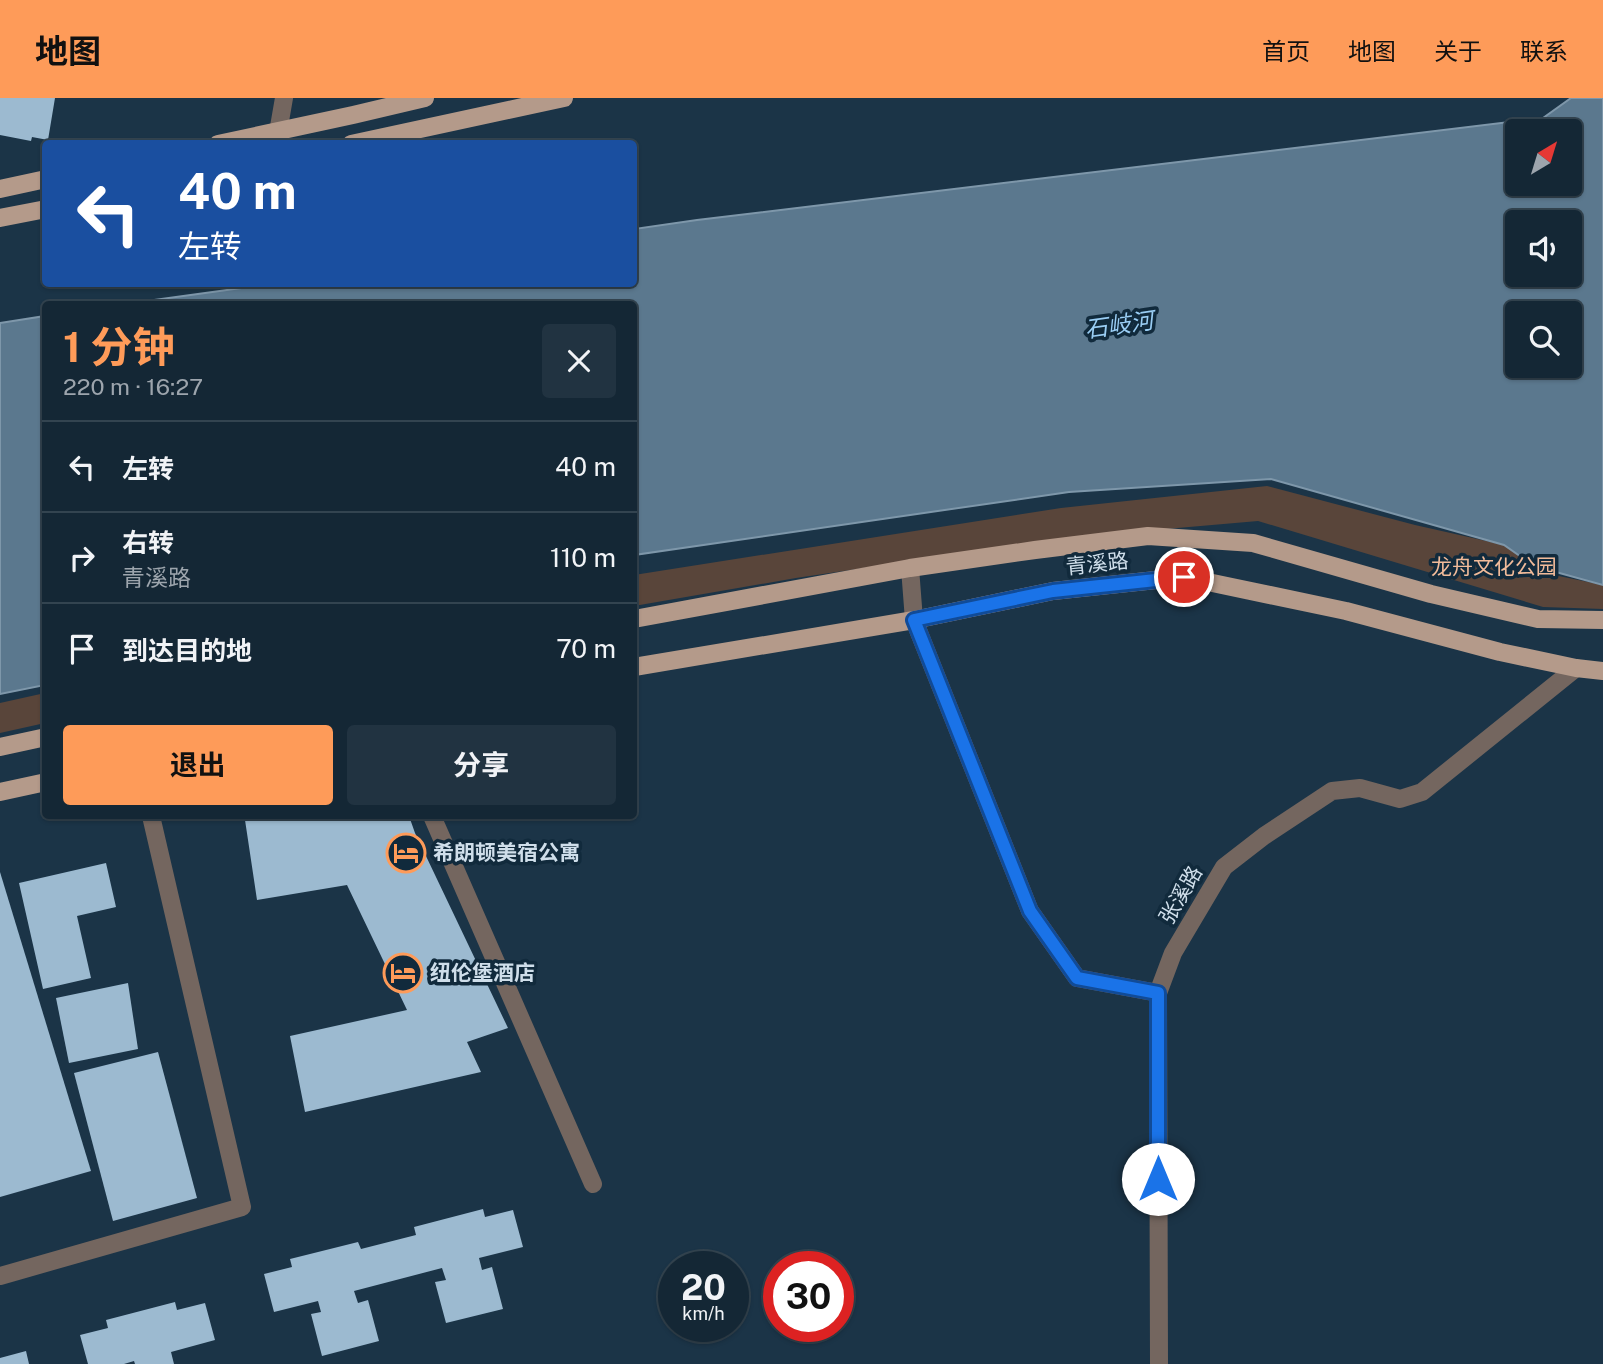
<!DOCTYPE html>
<html lang="zh">
<meta charset="utf-8">
<style>
body{margin:0;font-family:"Public Sans","Noto Sans SC",sans-serif;background:#213341;color:#f1f3f6;height:100vh;display:flex;flex-direction:column;font-size:26px;white-space:nowrap}
*{box-sizing:border-box;margin:0}
p{font-size:23px;color:#9da5ad}
.icon{flex:none;width:38px;height:38px;fill:none;stroke:currentColor;stroke-width:2;stroke-linecap:round;stroke-linejoin:round}
.map{position:relative;flex:1;overflow:hidden}
.drawer{position:absolute;left:42px;top:203px;width:595px;height:518px;display:flex;flex-direction:column;background:#142735;border-radius:7px;box-shadow:0 2px 5px #0004,0 0 0 2px #334450}
.drawer>*{flex:none}
.guide{position:absolute;left:42px;top:42px;width:595px;height:147px;border-radius:7px;box-shadow:0 2px 5px #0004,0 0 0 2px #334450;background:#1a4fa0;color:#fff;overflow:hidden}
.needle{width:46px;rotate:38deg}
.buttons{position:absolute;left:1505px;top:21px;display:grid;gap:14px}
.buttons a{display:grid;place-items:center;width:77px;height:77px;border-radius:7px;background:#142735;box-shadow:0 2px 5px #0004,0 0 0 2px #334450;font-size:35px}
.speed{position:absolute;left:658px;top:1153px;display:flex;gap:14px;font-size:35px;font-weight:700;text-align:center}
.speed>*{display:grid;place-content:center;width:91px;height:91px;border-radius:50%;background:#142735;box-shadow:0 2px 5px #0004,0 0 0 2px #334450;line-height:1}
.speed small{font-size:18px;font-weight:400}
.speed .limit{border:10px solid #d22;background:#fff;color:#111}
.pin{position:absolute;display:grid;place-items:center;width:60px;height:60px;color:#fff;margin:-30px;border:4px solid #fff;border-radius:50%;box-shadow:0 2px 7px #0007}
.me{position:absolute;width:77px;margin:-38px;rotate:0deg;stroke-linejoin:round;filter:drop-shadow(0 0 5px #0008)}
.turn{display:flex;align-items:center;gap:24px;height:147px;padding:0 21px;font-size:32px}
.turn .icon{width:91px;height:91px;stroke-width:2.5}
.turn b{display:block;font-size:49px;line-height:60px}
.round{display:grid;place-items:center;flex:none;width:74px;height:74px;border-radius:7px;background:#213341}
.head{display:flex;align-items:center;justify-content:space-between;height:119px;padding:0 21px}
h1{font-size:42px;font-weight:700;line-height:52px;color:#fe9b59}
.primary-button{display:flex;gap:14px;margin-top:auto;padding:14px 21px}
.primary-button a{flex:1;height:80px;border-radius:7px;background:#fe9b59;color:#111;font-size:28px;font-weight:700;line-height:80px;text-align:center}
.primary-button a+a{background:#213341;color:#f1f3f6}
ul{padding:0;list-style:none}
li{display:flex;align-items:center;gap:21px;height:91px;padding:0 21px;border-top:2px solid #334450}
li div{flex:1}
li b{display:block;font-size:26px}
li em{font-style:normal}
header{display:flex;align-items:center;gap:42px;box-sizing:border-box;height:98px;padding:0 35px;background:#fe9b59;color:#111}
header strong{font-size:33px}
nav{display:flex;gap:38px;margin-inline-start:auto;font-size:24px}
.map>svg:first-child{display:block}
</style>
<header>
<strong>地图</strong>
<nav><a>首页</a><a>地图</a><a>关于</a><a>联系</a></nav>
</header>
<div class="map">
<svg width="1603" height="1266" viewBox="0 0 1603 1266">
<rect width="100%" height="100%" fill="#1b3447"/>
<g fill="#59453a">
<path d="M1267 388 1415 427 1504 447 1534 468 1539 474 1603 487V511L1543 509 1258 423 1074 439 796 480 634 508V477L1061 410Z"/>
<path d="M45 595V625L0 635V605Z"/>
</g>
<g fill="#5b788e" stroke="#7e97aa" stroke-width="2" fill-rule="evenodd">
<path d="M1571 0H1603V487L1534 468 1504 447 1271 381 1069 394 634 457V206H125L270 186H634V131L697 122 1543 20ZM1517 33H1570V86H1517ZM1517 124H1570V177H1517ZM1517 215H1570V268H1517Z"/>
<path d="M45 218V587L0 596V225Z"/>
</g>
<g fill="#9cbad0">
<path d="M0 0H55L48 42 32 39 31 43 0 37Z"/>
<path d="M268 718H409L415 735 508 930 467 944 481 974 305 1014 290 938 407 912 347 787 257 802 245 722Z"/>
<path d="M106 765 116 809 77 818 91 880 43 891 19 785Z"/>
<path d="M0 774 91 1073 0 1099Z"/>
<path d="M128 885 138 951 69 965 56 900Z"/>
<path d="M158 954 197 1100 113 1123 74 975Z"/>
<path d="M483 1111 485 1119 513 1112 523 1149 479 1160 482 1172 492 1169 503 1211 446 1225 435 1184 446 1182 442 1170 354 1193 358 1205 368 1202 379 1243 322 1258 311 1216 321 1214 318 1203 274 1214 264 1176 292 1169 290 1161 358 1144 361 1151 416 1137 414 1129Z"/>
<path d="M175 1204 177 1212 205 1205 215 1242 171 1254 174 1266H135L134 1263 124 1266H88L80 1237 108 1230 106 1222Z"/>
<path d="M26 1253 29 1266H0V1260Z"/>
</g>
<g fill="none" stroke-linecap="round" stroke-linejoin="round">
<g stroke="#74665f" stroke-width="18">
<path d="M276 46 284 0"/>
<path d="M910 470 914 522 1030 813 1077 880 1158 895"/>
<path d="M432 718 593 1086"/>
<path d="M0 1178 242 1109 151 718"/>
<path d="M1159 1266 1158 895 1173 855 1224 769 1264 738 1332 693 1360 690 1400 701 1422 694 1576 570"/>
</g>
<g stroke="#b49a8a" stroke-width="18">
<path d="M218 46 353 17 425 0"/>
<path d="M351 46 564 0"/>
<path d="M0 91 46 81"/>
<path d="M0 120 46 111"/>
<path d="M634 521 910 470 1035 452 1148 438 1253 445 1431 496 1538 521 1603 522"/>
<path d="M634 569 914 522 1053 493 1184 479 1346 513 1500 554 1576 570 1603 573"/>
<path d="M0 649 46 639"/>
<path d="M0 694 46 684"/>
</g>
</g>
<g fill="none" stroke-linecap="round" stroke-linejoin="round">
<defs>
<path id="route" d="M1158 1081V895L1077 880 1030 813 914 522 1053 493 1184 479"/>
</defs>
<use href="#route" stroke="#114b97" stroke-width="18"/>
<use href="#route" stroke="#1a73e8" stroke-width="12"/>
</g>
<defs>
<symbol id="hotel-ring" viewBox="-11 -11 22 22"><circle r="9.5" fill="#112a3c" stroke="#fe9b59" stroke-width="1.5"/><path d="M-6-4.5h1.5V1H6V5H4.5V3h-9V5H-6ZM-4 0a1.8 1.8 0 1 1 3.6 0ZM.5 0V-2.5h3Q6-2.5 6 0Z" fill="#fe9b59"/></symbol>
</defs>
<g fill-rule="evenodd">
<use href="#hotel-ring" x="384" y="733" width="44" height="44"/>
<use href="#hotel-ring" x="381" y="853" width="44" height="44"/>
</g>
<g text-anchor="middle" stroke-width="7" stroke-linejoin="round" paint-order="stroke">
<g font-size="21" fill="#cfdeea" stroke="#112a3c">
<text transform="translate(1097 466) rotate(-6)" y="7">青溪路</text>
<text transform="translate(1181 797) rotate(-60)" y="7">张溪路</text>
</g>
<g font-size="21" fill="#f1bb9a" stroke="#112a3c">
<text x="1494" y="476">龙舟文化公园</text>
</g>
<g font-size="21" font-weight="bold" fill="#cfdeea" stroke="#112a3c" text-anchor="start">
<text x="433" y="762">希朗顿美宿公寓</text>
<text x="430" y="882">纽伦堡酒店</text>
</g>
<g font-size="23" font-style="italic" fill="#9acef5" stroke="#112a3c">
<text transform="translate(1119 227) rotate(-8)" y="8">石岐河</text>
</g>
</g>
</svg>
<div class="buttons">
<a><svg class="needle" viewBox="-14 -14 28 28"><path d="M0-13l5 13h-10z" fill="#e53935"/><path d="M0 13l5-13h-10z" fill="#9da5ad"/></svg></a>
<a><svg class="icon" aria-label="sound" viewBox="0 0 24 24"><path d="M4 9h4l5-4v14l-5-4H4zM17 9q2 3 0 6"/></svg></a>
<a><svg class="icon" aria-label="search" viewBox="0 0 24 24"><circle cx="10" cy="10" r="6"/><path d="M15 15l6 6"/></svg></a>
</div>
<div class="speed"><div>20<small>km/h</small></div><div class="limit">30</div></div>
<div class="pin" style="left:1184px;top:479px;background:#d93025"><svg class="icon" aria-label="arrive" viewBox="0 0 24 24"><path d="M6 21V4h12l-3 4 3 4H6"/></svg></div>
<svg class="me" style="left:1158px;top:1081px" viewBox="-20 -20 40 40"><circle r="19" fill="#fff"/><path d="M0-13L10 11 0 6-10 11z" fill="#1a73e8"/></svg>
<div class="guide">
<div class="turn"><svg class="icon" aria-label="left" viewBox="0 0 24 24"><path d="M17 20v-9H6M10 6l-5 5 5 5"/></svg><div><b>40 m</b>左转</div></div>
</div>
<section class="drawer">
<div class="head"><div><h1>1 分钟</h1><p>220 m · 16:27</p></div><a class="round"><svg class="icon" aria-label="close" viewBox="0 0 24 24"><path d="M6 6l12 12M18 6L6 18"/></svg></a></div>
<ul>
<li><svg class="icon" aria-label="left" viewBox="0 0 24 24"><path d="M17 20v-9H6M10 6l-5 5 5 5"/></svg><div><b>左转</b></div><em>40 m</em></li>
<li><svg class="icon" aria-label="right" viewBox="0 0 24 24"><path d="M7 20v-9h11M14 6l5 5-5 5"/></svg><div><b>右转</b><p>青溪路</p></div><em>110 m</em></li>
<li><svg class="icon" aria-label="arrive" viewBox="0 0 24 24"><path d="M6 21V4h12l-3 4 3 4H6"/></svg><div><b>到达目的地</b></div><em>70 m</em></li>
</ul>
<div class="primary-button"><a>退出</a><a>分享</a></div>
</section>
</div>
